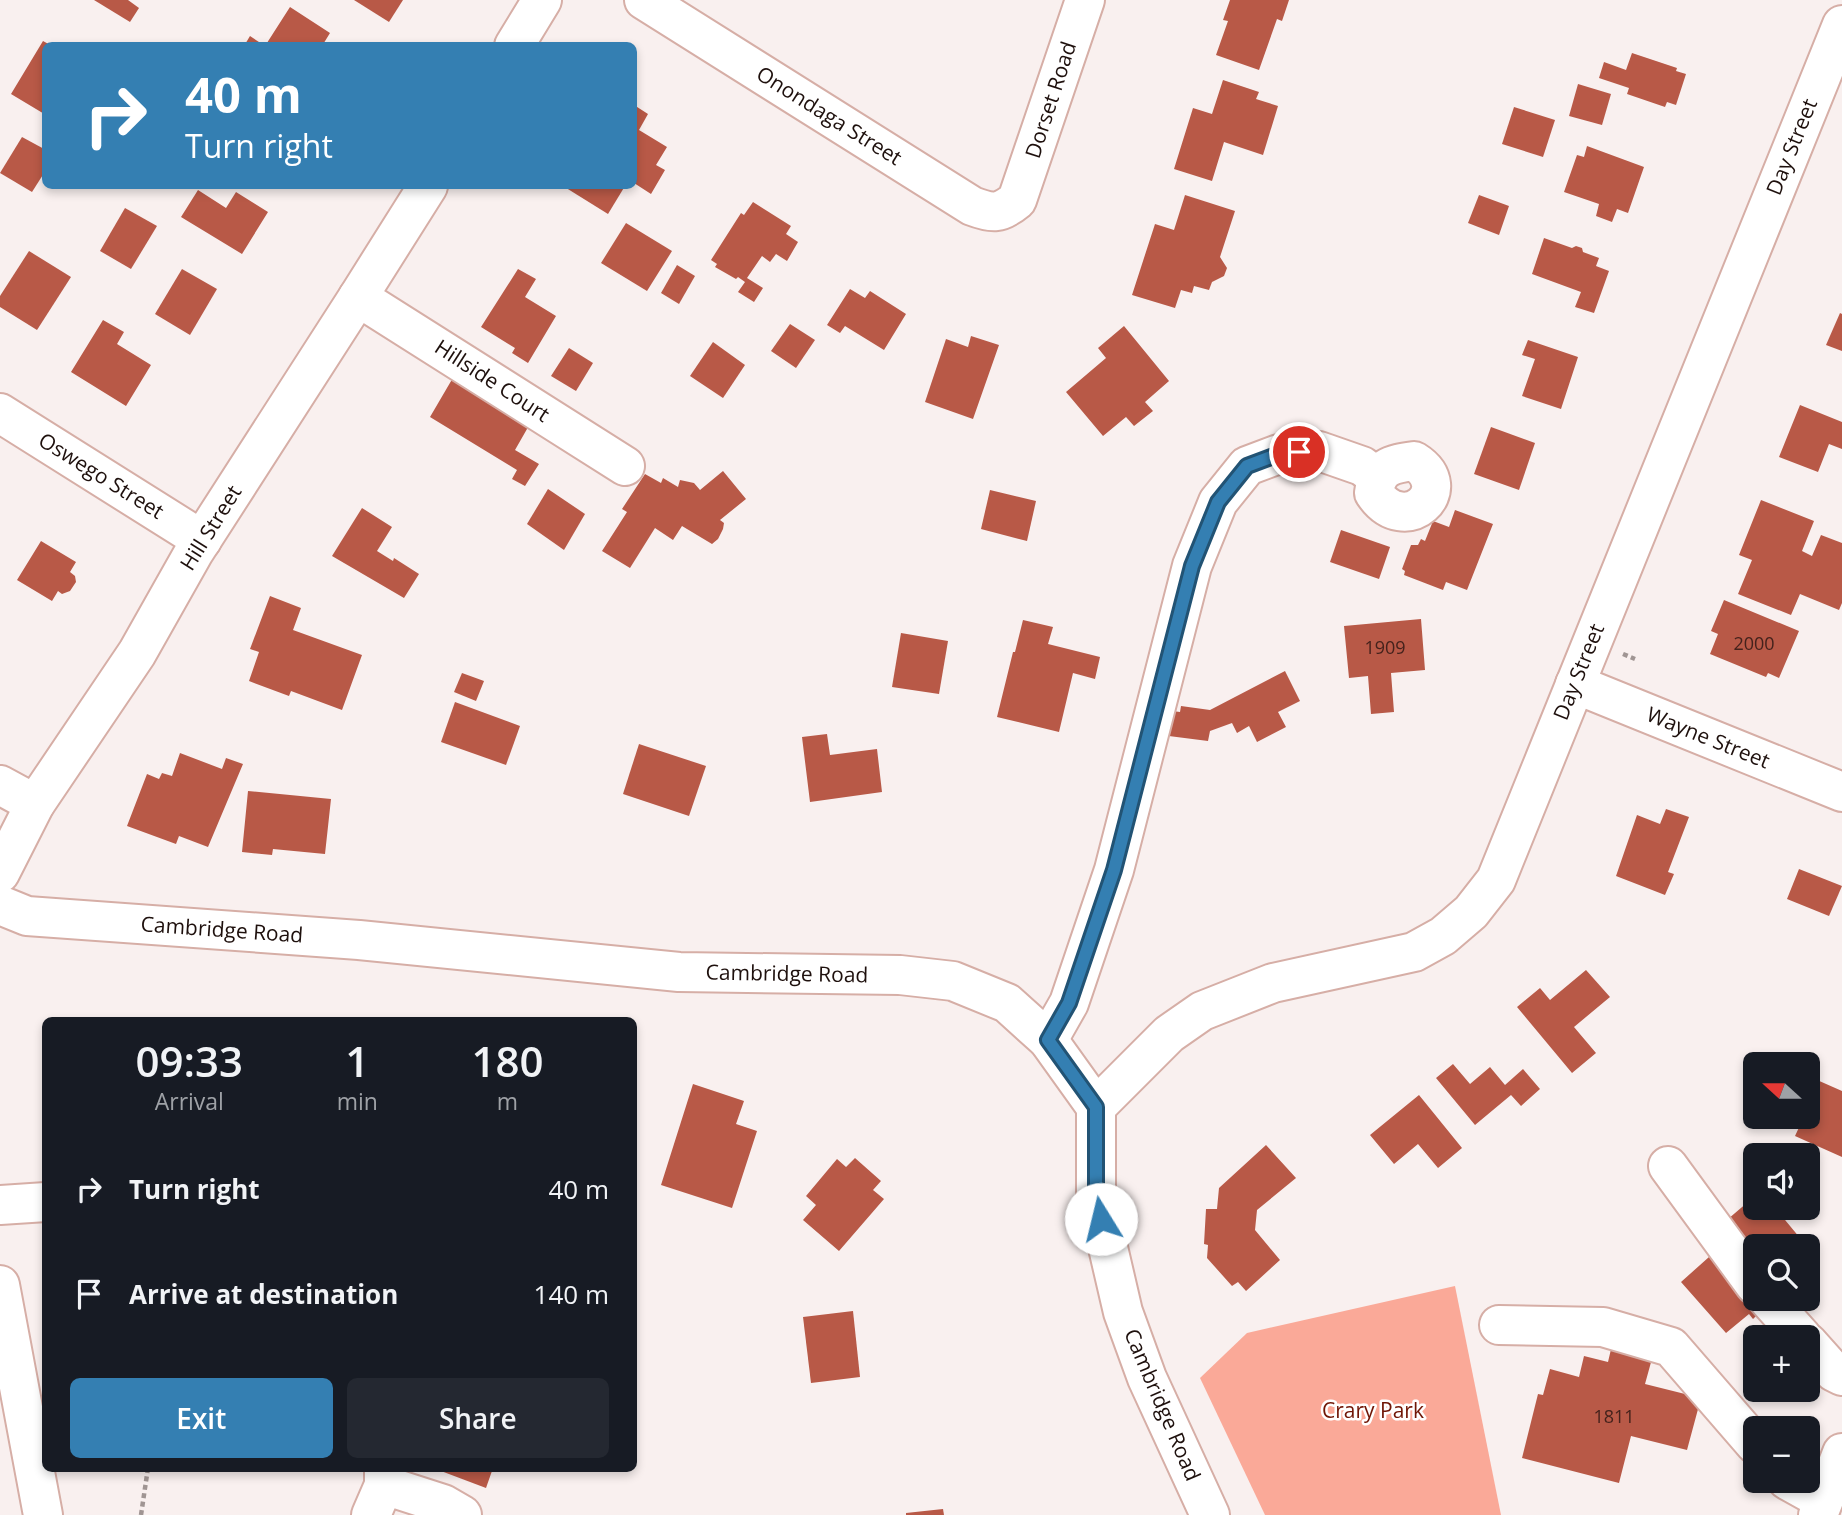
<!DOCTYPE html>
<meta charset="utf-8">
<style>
body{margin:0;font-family:"Open Sans",sans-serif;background:#242831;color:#f1f3f6;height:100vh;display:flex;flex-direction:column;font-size:26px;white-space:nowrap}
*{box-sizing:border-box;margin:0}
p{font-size:23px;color:#9ea1a6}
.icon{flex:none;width:38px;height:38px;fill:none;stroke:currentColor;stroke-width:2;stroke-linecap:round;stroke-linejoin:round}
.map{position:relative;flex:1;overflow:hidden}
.side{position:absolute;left:42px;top:1017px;width:595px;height:455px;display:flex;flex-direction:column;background:#171b24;border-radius:10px;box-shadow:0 4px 10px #0003}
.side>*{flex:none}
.guide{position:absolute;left:42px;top:42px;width:595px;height:147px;border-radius:10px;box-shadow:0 4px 10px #0003;background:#347fb2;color:#fff;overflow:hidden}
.needle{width:46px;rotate:291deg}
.tools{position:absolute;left:1743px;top:1052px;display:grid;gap:14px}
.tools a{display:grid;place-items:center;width:77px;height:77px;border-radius:10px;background:#171b24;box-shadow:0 4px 10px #0003;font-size:35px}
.pin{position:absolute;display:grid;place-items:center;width:60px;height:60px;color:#fff;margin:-30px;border:4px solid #fff;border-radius:50%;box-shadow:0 2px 7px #0007}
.me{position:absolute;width:77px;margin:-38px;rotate:351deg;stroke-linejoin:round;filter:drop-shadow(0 0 5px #0008)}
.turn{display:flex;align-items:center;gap:24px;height:147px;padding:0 28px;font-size:32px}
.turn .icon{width:91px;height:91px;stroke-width:2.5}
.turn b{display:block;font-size:49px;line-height:60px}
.eta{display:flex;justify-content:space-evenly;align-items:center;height:119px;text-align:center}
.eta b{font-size:42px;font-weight:600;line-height:49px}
.primary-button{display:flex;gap:14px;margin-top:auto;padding:14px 28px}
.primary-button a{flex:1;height:80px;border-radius:10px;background:#347fb2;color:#fff;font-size:28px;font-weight:600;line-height:80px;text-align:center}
.primary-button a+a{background:#242831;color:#f1f3f6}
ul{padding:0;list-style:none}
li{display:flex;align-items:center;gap:21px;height:105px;padding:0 28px}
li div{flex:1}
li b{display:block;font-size:26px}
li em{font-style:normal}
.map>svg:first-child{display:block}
</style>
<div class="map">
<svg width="1842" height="1515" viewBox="0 0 1842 1515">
<rect width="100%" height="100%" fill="#f9f0ef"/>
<path fill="#faa998" d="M1455 1286 1501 1515H1265L1200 1378 1247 1333Z"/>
<g fill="#b85947">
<path d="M94 0H128L139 8 130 22Z"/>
<path d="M354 0H403L389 22Z"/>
<path d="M1230 0H1289L1282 21 1277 19 1259 70 1216 55 1228 21 1223 20Z"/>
<path d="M290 7 330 33 322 46 302 44 301 46H265Z"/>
<path d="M250 36 265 46H244Z"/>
<path d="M43 41 52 46H46V115L11 94Z"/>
<path d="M1632 53 1677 68 1676 71 1686 74 1676 105 1667 102 1665 107 1627 94 1629 88 1599 78 1604 62 1626 70Z"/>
<path d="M1223 80 1259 92 1256 99 1278 106 1263 155 1224 142 1212 181 1174 169 1193 108 1212 114Z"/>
<path d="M1578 84 1611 94 1602 125 1569 116Z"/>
<path d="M634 105 648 114 639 130 667 147 656 165 665 170 651 194 634 183Z"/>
<path d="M1514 107 1555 120 1543 157 1502 144Z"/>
<path d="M22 137 46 150V170L32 192 0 173Z"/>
<path d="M1587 146 1644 167 1628 213 1617 209 1612 222 1596 216 1599 204 1564 192 1577 155 1584 157Z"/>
<path d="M563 186H625L608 214Z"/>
<path d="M198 190 226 208 236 192 268 212 242 254 181 217Z"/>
<path d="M1185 195 1235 211 1220 257 1227 268 1224 276 1212 282 1209 290 1194 286 1192 293 1181 290 1175 308 1132 295 1155 224 1174 230Z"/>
<path d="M1479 195 1509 206 1499 235 1468 223Z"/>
<path d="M753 202 791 226 786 234 798 242 787 261 776 254 770 262 762 256 747 278 763 288 754 302 738 292 745 282 738 277 736 279 715 267 717 264 711 260 741 213 744 215Z"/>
<path d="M125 208 157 226 131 269 100 251Z"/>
<path d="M626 223 672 251 647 291 601 263Z"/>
<path d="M1544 238 1572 248 1576 246 1582 248 1583 252 1599 258 1596 266 1609 271 1594 313 1575 307 1581 292 1532 274Z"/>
<path d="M29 251 71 277 37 330 0 307V296Z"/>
<path d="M677 265 695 276 679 304 661 293Z"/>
<path d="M182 269 217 289 190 335 155 314Z"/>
<path d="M518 269 536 279 525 297 556 316 528 363 512 353 515 348 481 327Z"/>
<path d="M850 289 865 298 870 291 906 314 884 350 845 326 840 333 827 325Z"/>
<path d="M1840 313 1842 314V351L1826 345Z"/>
<path d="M103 320 124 332 117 344 151 365 126 406 71 372Z"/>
<path d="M790 324 815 340 796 368 771 351Z"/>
<path d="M1124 326 1169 381 1145 402 1153 411 1134 426 1126 417 1103 436 1066 392 1106 358 1098 348Z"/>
<path d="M971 336 999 345 973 419 925 402 946 339 968 347Z"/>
<path d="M1528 340 1578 357 1561 409 1522 396 1535 359 1522 355Z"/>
<path d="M713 342 745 365 723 398 690 376Z"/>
<path d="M569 348 593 363 576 391 551 376Z"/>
<path d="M454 376 531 422 515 450 539 464 525 486 512 479 517 470 430 417Z"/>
<path d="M1800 405 1842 422V449L1829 444 1818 472 1779 457Z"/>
<path d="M1491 427 1535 443 1519 490 1474 474Z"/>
<path d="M723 471 746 499 720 520 724 523 723 529 718 539 712 544 682 526 673 540 655 528 630 568 602 551 627 512 622 509 645 474 661 483 663 478 678 487 680 480 694 483 700 490Z"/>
<path d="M548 489 585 514 564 550 527 524Z"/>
<path d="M990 490 1036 501 1027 541 981 529Z"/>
<path d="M1761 500 1814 521 1802 551 1812 556 1821 535 1842 543V603L1839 610 1800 594 1791 615 1738 594 1752 560 1739 555Z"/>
<path d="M362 508 392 527 377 551 393 561 394 558 419 574 404 598 332 556Z"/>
<path d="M1455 510 1493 524 1467 590 1446 582 1443 590 1404 575 1405 571 1402 569 1411 545H1418L1421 539 1425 541 1433 521 1449 527Z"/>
<path d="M1341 530 1390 547 1379 579 1330 562Z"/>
<path d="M41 541 76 562 70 572 75 576 76 582 70 591 62 594 58 591 52 601 17 580Z"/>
<path d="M270 596 301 608 293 630 362 655 342 710 291 691 289 696 249 681 259 652 250 649Z"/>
<path d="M1724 600 1799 631 1779 678 1768 673 1766 677 1710 654 1718 634 1711 631Z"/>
<path d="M1421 619 1425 670 1391 673 1394 712 1371 714 1368 676 1349 678 1344 626Z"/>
<path d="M1023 620 1053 627 1048 644 1100 657 1095 679 1073 673 1059 732 997 717 1013 652H1015Z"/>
<path d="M901 633 948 641 939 694 892 687Z"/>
<path d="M1285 671 1300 701 1278 712 1286 727 1257 742 1249 726 1237 733 1232 723 1210 731 1208 741 1161 735 1165 710 1180 712 1181 706 1210 710Z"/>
<path d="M462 673 484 681 476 701 454 692Z"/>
<path d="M455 702 520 726 506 765 441 742Z"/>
<path d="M827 734 830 755 877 749 882 792 810 802 802 737Z"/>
<path d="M639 744 706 766 689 816 623 794Z"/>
<path d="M180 753 222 769 226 758 243 764 208 847 179 836 176 844 127 826 147 774 159 779 162 773 172 776Z"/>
<path d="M248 791 331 799 325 854 273 849 272 855 242 852Z"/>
<path d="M1666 809 1689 817 1668 872 1674 874 1665 895 1616 876 1637 815 1660 824Z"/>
<path d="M1799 869 1842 886 1829 916 1787 899Z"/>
<path d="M1586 970 1610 997 1574 1027 1596 1053 1572 1073 1517 1007 1540 988 1550 1000Z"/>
<path d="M1453 1064 1470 1084 1490 1067 1505 1085 1523 1069 1540 1089 1521 1106 1511 1095 1475 1125 1436 1078Z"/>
<path d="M1808 1076 1842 1091V1157L1795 1136 1802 1121 1791 1116H1808Z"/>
<path d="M1755 1078V1101L1747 1097Z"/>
<path d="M693 1084 744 1101 736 1124 757 1131 732 1208 661 1185Z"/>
<path d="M1419 1095 1462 1148 1438 1168 1418 1144 1394 1164 1370 1135Z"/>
<path d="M1266 1145 1296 1178 1257 1210 1255 1230 1280 1260 1246 1291 1238 1282 1232 1286 1207 1258 1208 1245 1204 1244 1206 1209H1217L1219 1188Z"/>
<path d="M855 1158 881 1181 873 1190 884 1199 839 1251 803 1220 816 1205 806 1196 837 1159 846 1167Z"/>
<path d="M1755 1196V1208H1775L1800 1238 1790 1246H1755V1262L1721 1225Z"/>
<path d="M1709 1257 1759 1313 1753 1319 1749 1314 1726 1333 1681 1282Z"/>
<path d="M853 1311 860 1377 811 1383 803 1317Z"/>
<path d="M1612 1345 1653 1355 1645 1384 1701 1398 1687 1450 1631 1436 1619 1483 1522 1458 1538 1394 1543 1395 1550 1369 1579 1377 1584 1356 1608 1362Z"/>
<path d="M433 1468H493L486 1488Z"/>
<path d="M943 1509 944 1515H906V1513Z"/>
</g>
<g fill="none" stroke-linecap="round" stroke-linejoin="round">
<defs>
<g id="minor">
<path d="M644 0 972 206C993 214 1000 214 1017 200L1085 0"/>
<path d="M514 46 542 0"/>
<path d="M358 297 625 466"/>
<path d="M0 413 202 540"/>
<path d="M1414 461C1459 489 1405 539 1374 493 1377 467 1391 464 1414 461Z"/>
<path d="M1575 684 1842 792"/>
<path d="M0 785 35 804"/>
<path d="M0 873 35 804 137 653 194 552 358 297 428 186"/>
<path d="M0 905 27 916 359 940 679 972 900 975 953 981 1007 1003 1048 1040 1096 1107V1196L1123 1312 1147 1378 1210 1515"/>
<path d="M1048 1040 1069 1003 1114 870 1192 566 1218 502 1247 466 1279 454 1319 451 1362 466 1377 477"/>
<path d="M1096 1107 1169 1034 1202 1011 1273 983 1414 952 1443 936 1471 912 1496 880 1842 25"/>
<path d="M1668 1166 1755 1285"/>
<path d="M0 1205 46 1202"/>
<path d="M0 1285 43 1515"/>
<path d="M1767 1298 1802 1337"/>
<path d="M1499 1325 1603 1327 1671 1347 1755 1444"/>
<path d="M1808 1343 1834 1372 1842 1376"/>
<path d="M1787 1480 1823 1500"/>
<path d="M384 1485 443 1504 462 1515"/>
<path d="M371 1515 384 1485V1468"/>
<path d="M1818 1515 1842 1453"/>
</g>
</defs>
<use href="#minor" stroke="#d6aea6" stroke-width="42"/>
<g stroke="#a09593" stroke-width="4.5" stroke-dasharray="5 3.5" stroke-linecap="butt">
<path d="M1623 654 1635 659"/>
<path d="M141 1515 148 1468"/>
</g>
<use href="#minor" stroke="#fff" stroke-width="38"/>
</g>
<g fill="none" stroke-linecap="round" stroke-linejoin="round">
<defs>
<path id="route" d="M1101 1219 1096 1196V1107L1048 1040 1069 1003 1114 870 1192 566 1218 502 1247 466 1279 454 1299 452"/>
</defs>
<use href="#route" stroke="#225374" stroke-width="18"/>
<use href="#route" stroke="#347fb2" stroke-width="12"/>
</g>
<g text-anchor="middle" stroke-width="5" stroke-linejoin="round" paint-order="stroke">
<g font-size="18" fill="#44221c">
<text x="1754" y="650">2000</text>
<text x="1385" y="654">1909</text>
<text x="1614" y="1423">1811</text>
</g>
<g font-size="21" fill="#1e100d" stroke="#fff">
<text transform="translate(1051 100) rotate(-72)" y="7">Dorset Road</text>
<text transform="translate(829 116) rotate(32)" y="7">Onondaga Street</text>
<text transform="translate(1792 147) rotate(-68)" y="7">Day Street</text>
<text transform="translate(492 381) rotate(33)" y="7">Hillside Court</text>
<text transform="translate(101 476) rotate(32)" y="7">Oswego Street</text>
<text transform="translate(211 528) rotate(-58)" y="7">Hill Street</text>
<text transform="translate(1579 672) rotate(-68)" y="7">Day Street</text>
<text transform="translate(1708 738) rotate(22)" y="7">Wayne Street</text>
<text transform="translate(222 930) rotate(4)" y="7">Cambridge Road</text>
<text transform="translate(787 974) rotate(1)" y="7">Cambridge Road</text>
<text transform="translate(1162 1405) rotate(67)" y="7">Cambridge Road</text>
</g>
<g font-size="21" fill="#701606" stroke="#fff">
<text x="1373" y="1418">Crary Park</text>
</g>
</g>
</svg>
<div class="tools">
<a><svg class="needle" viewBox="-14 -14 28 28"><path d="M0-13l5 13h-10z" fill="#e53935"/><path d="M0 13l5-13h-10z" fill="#9ea1a6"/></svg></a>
<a><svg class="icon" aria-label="sound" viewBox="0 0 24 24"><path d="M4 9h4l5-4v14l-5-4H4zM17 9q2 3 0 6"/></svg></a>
<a><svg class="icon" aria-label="search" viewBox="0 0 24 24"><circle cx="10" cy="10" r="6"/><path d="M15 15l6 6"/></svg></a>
<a>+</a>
<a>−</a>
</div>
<div class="pin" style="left:1299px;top:452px;background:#d93025"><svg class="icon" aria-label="arrive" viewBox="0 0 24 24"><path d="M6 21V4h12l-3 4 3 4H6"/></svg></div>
<svg class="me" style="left:1101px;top:1219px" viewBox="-20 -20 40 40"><circle r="19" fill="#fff"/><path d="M0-13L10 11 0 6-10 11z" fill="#347fb2"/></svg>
<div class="guide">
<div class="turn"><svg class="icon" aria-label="right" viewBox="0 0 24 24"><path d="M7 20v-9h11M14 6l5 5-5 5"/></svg><div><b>40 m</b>Turn right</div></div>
</div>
<section class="side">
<div class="eta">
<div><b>09:33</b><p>Arrival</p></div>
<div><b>1</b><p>min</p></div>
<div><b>180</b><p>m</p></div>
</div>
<ul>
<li><svg class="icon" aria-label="right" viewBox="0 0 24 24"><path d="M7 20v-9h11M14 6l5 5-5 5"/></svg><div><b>Turn right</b></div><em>40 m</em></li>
<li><svg class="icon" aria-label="arrive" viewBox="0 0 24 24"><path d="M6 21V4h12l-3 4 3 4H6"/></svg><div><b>Arrive at destination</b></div><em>140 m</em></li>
</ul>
<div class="primary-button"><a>Exit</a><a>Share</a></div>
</section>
</div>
